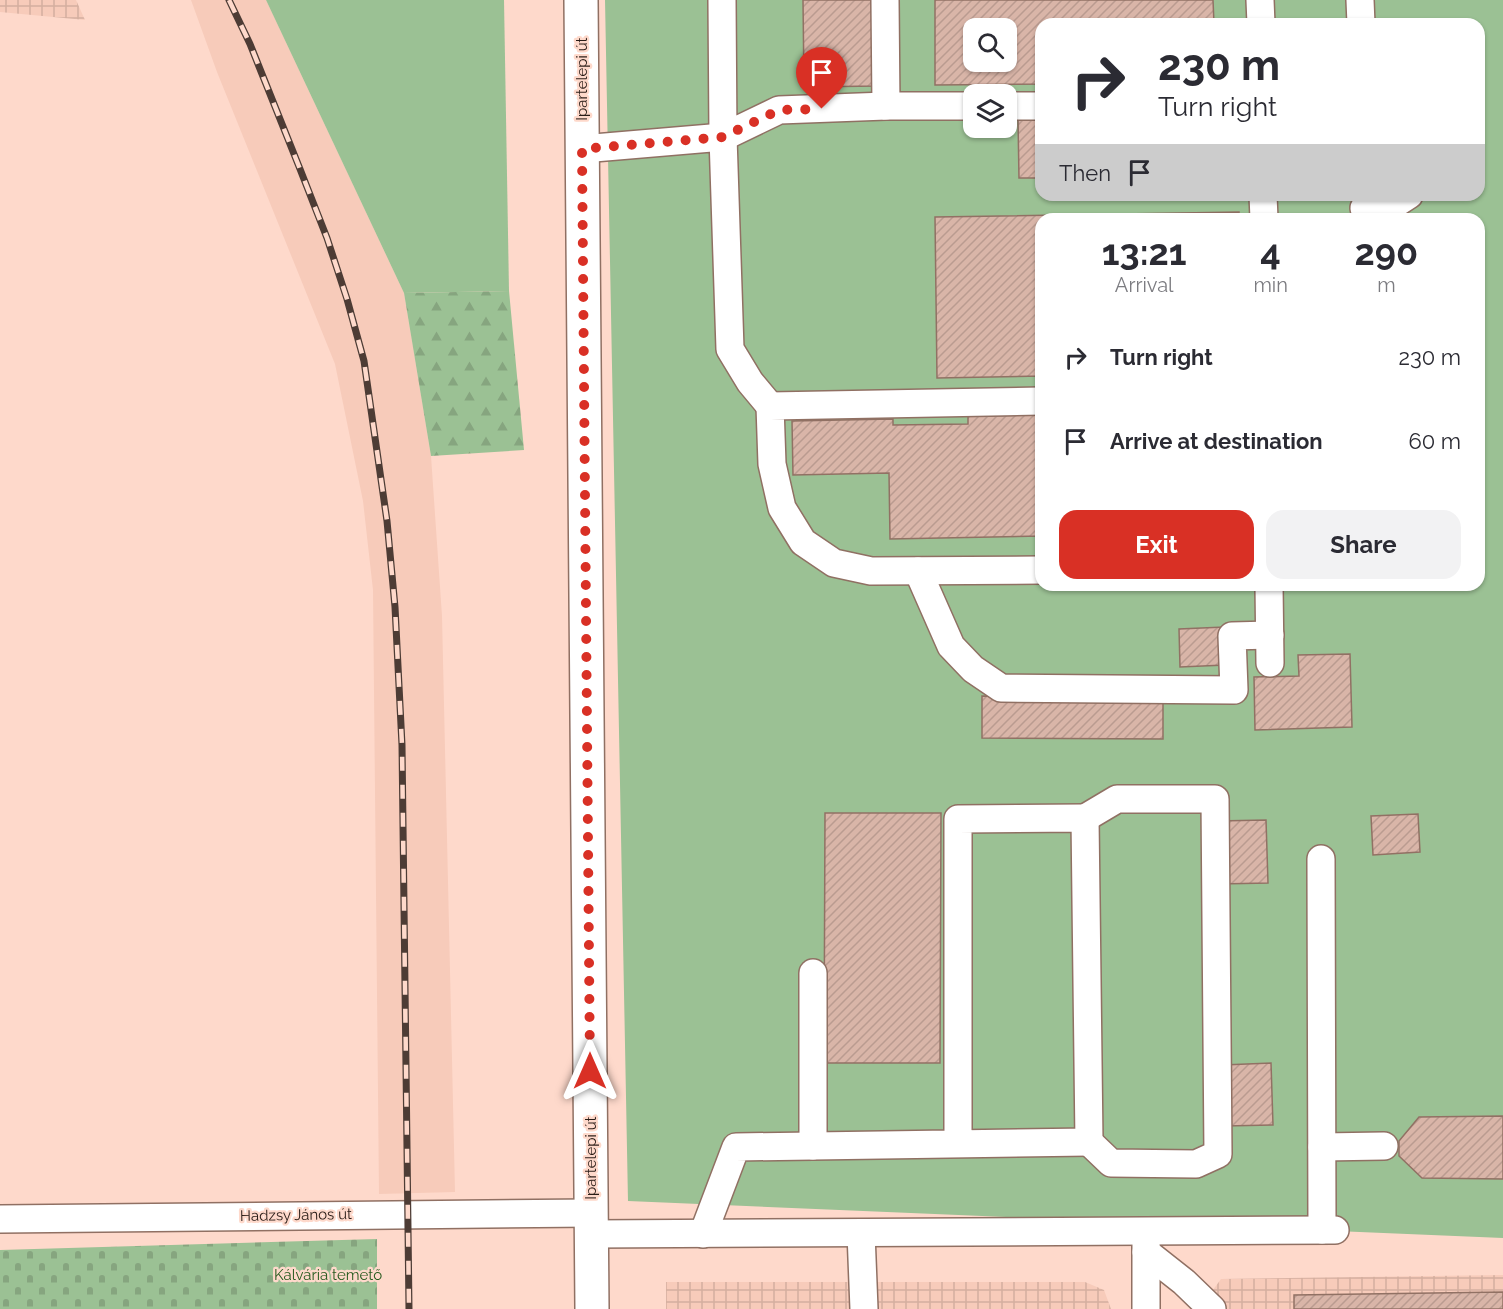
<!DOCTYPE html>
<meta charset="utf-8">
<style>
body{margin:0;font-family:Raleway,sans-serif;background:#f2f2f3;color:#2b2b33;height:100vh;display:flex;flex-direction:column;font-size:22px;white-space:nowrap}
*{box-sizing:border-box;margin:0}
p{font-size:20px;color:#7c7c81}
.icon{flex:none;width:33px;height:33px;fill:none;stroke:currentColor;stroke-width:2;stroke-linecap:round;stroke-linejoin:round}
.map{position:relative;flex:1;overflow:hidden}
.details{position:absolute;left:1035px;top:213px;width:450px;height:378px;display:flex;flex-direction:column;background:#fff;border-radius:18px;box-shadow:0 2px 4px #0004}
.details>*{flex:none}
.guide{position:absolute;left:1035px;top:18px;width:450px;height:183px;border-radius:18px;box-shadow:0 2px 4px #0004;background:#fff;color:#2b2b33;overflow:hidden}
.fabs{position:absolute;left:963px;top:18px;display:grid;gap:12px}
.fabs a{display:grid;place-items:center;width:54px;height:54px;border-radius:12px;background:#fff;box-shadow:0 2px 4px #0004;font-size:30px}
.pin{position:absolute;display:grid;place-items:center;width:51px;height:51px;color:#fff;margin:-62px -26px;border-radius:50% 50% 50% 0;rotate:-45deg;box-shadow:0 0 6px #0007}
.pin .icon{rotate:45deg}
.me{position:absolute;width:66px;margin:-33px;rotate:0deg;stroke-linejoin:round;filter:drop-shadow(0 0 4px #0008)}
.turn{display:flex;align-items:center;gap:21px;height:126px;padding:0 24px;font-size:27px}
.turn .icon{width:78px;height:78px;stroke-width:2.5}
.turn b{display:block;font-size:42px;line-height:51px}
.then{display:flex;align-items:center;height:57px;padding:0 24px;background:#0003;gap:12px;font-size:22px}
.eta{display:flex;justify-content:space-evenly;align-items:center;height:102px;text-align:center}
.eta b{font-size:36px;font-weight:700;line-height:42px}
.button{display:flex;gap:12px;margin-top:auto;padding:12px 24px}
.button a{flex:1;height:69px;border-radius:18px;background:#d93025;color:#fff;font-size:24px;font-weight:700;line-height:69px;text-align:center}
.button a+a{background:#f2f2f3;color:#2b2b33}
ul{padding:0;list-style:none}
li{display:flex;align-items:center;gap:18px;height:84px;padding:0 24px}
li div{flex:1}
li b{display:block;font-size:22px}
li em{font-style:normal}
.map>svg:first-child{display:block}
</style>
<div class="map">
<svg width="1503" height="1309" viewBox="0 0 1503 1309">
<defs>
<pattern id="industrial-grid" width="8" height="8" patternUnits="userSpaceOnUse" patternTransform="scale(1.5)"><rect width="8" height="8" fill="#f7cbba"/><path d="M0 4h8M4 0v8" fill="none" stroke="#d4ae9f"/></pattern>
<pattern id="forest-firs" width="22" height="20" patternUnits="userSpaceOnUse" patternTransform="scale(1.5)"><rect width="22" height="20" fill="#9bc194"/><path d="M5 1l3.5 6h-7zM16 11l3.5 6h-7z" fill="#86a57f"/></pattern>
<pattern id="cemetery-stones" width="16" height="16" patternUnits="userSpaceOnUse" patternTransform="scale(1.5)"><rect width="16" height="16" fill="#9bc194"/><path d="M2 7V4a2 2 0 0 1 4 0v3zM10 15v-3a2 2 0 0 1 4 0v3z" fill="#86a57f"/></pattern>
<pattern id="building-hatch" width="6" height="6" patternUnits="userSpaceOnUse" patternTransform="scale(1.5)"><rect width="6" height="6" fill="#d9b5a8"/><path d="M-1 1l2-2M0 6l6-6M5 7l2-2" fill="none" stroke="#ba9b90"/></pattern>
</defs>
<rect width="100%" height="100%" fill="#fed9cb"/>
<path fill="#f7cbba" d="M191 0H266L404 293 431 456 442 616 455 1192 379 1194 373 590 363 501 335 364 217 72Z"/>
<g fill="url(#industrial-grid)">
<path d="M0 0H76L85 20 0 12Z"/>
<path d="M1503 1275V1309H1199L1221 1279Z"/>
<path d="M666 1282H1085L1104 1290 1111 1309H666Z"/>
</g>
<g fill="#9bc194" fill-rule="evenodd">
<path d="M266 0H504L509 291 404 293Z"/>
<path d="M605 0H1503V1238L628 1201ZM1041 24H1479V195H1041ZM974 28H1006V62H974ZM974 94H1006V128H974ZM1041 219H1479V585H1041Z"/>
</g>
<path fill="url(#forest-firs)" d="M509 291 524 450 431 456 404 293Z"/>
<path fill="url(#cemetery-stones)" d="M377 1239V1309H0V1250Z"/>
<g fill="url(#building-hatch)" stroke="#917164" stroke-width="1.5" fill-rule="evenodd">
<path d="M803 0H876L877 86 804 87Z"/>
<path d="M935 0H1213L1214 24H1041V84L935 85ZM974 28H1006V62H974Z"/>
<path d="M1018 120H1041V178H1019Z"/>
<path d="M1239 212V219H1041V376L937 378 935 217Z"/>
<path d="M1039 415 1041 536 890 539 889 473 793 475 792 421 893 419V425L968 424V416Z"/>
<path d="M1224 627 1225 665 1180 667 1179 629Z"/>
<path d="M1350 654 1352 727 1255 730 1254 677 1299 676 1298 655Z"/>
<path d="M982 696 1163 697V739L982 738Z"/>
<path d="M825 813H941L940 1063H824Z"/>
<path d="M1418 814 1420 852 1373 855 1371 816Z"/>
<path d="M1266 820 1268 883 1219 884 1217 821Z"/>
<path d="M1271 1063 1273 1125 1225 1126 1223 1065Z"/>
<path d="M1503 1116V1179L1422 1178 1399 1156V1141L1419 1117Z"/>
<path d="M1503 1292V1309H1294V1295Z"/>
</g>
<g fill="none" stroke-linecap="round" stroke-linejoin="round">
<defs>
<g id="minor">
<path d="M722 0 723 137 779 110 886 106H974"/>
<path d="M885 0 886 106"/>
<path d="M1260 0 1261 24"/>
<path d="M1360 0 1361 24"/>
<path d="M1006 106H1041"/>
<path d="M582 149 723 137 730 349 750 382 770 406"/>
<path d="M1263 195 1264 219"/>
<path d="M1364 208 1392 206 1409 195"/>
<path d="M1041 401 770 406 772 464 782 508 803 542 834 563 871 571 1041 570"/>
<path d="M918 571 951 646 973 669 1001 688 1234 690 1232 636 1270 635"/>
<path d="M1269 585 1270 663"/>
<path d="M1085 818 1117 799H1215L1218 1154 1196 1164 1111 1163 1089 1142"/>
<path d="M1321 859 1322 1230"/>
<path d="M813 973V1146"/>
<path d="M1322 1147 1384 1146"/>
<path d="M0 1219 592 1213"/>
<path d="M861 1233 864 1309"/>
<path d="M592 1234 1335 1230"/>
<path d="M703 1234 736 1147 1089 1142 1085 818 958 819V1144"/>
<path d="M1146 1238V1309"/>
<path d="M1146 1252 1184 1282 1212 1309"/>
</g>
<path id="major" d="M581 0 592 1309"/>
</defs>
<use href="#minor" stroke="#907063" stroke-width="30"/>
<use href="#major" stroke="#907063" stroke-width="36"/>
<use href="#minor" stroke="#fff" stroke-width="27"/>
<use href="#major" stroke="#fff" stroke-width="33"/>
<defs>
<path id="rail" d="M229 0 250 44 300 169 327 238 347 299 364 361 387 521 395 607 402 745 409 1309"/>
</defs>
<use href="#rail" stroke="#4d3c35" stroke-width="7"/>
<use href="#rail" stroke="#fed9cb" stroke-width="4.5" stroke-dasharray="14" stroke-linecap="butt"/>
</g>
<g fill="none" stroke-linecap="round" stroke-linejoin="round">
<path stroke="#d93025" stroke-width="10" stroke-dasharray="0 18" d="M590 1071 582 149 723 137 779 110 822 109"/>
</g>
<g text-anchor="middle" stroke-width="4.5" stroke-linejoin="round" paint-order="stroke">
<g font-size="15" fill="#291c17" stroke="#fed9cb">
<text transform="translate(582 79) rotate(-90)" y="5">Ipartelepi út</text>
<text transform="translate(591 1158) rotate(-90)" y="5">Ipartelepi út</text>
<text transform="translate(296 1215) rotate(-1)" y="5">Hadzsy János út</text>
</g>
<g font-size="15" fill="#265a1e" stroke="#fed9cb">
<text x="328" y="1280">Kálvária temető</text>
</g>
</g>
</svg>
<div class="fabs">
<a><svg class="icon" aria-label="search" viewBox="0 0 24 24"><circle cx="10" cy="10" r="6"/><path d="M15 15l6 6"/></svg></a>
<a><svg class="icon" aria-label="layers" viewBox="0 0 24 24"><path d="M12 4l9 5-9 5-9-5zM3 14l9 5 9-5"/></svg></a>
</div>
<div class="pin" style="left:822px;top:109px;background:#d93025"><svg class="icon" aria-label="arrive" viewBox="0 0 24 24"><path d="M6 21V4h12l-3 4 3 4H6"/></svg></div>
<svg class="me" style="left:590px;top:1071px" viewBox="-20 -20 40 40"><path d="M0-17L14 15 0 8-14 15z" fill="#d93025" stroke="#fff" stroke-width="4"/></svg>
<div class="guide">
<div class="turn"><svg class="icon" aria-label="right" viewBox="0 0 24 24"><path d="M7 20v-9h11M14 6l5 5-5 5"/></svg><div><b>230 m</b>Turn right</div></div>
<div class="then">Then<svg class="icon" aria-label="arrive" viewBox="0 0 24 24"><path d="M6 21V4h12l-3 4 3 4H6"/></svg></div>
</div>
<section class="details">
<div class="eta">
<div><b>13:21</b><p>Arrival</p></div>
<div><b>4</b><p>min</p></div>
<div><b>290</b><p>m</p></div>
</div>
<ul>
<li><svg class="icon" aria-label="right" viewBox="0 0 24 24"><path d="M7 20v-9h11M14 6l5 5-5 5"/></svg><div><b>Turn right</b></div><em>230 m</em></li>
<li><svg class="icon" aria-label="arrive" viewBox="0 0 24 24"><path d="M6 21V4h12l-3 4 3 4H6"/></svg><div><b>Arrive at destination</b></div><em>60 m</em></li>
</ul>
<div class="button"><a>Exit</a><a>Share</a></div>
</section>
</div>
